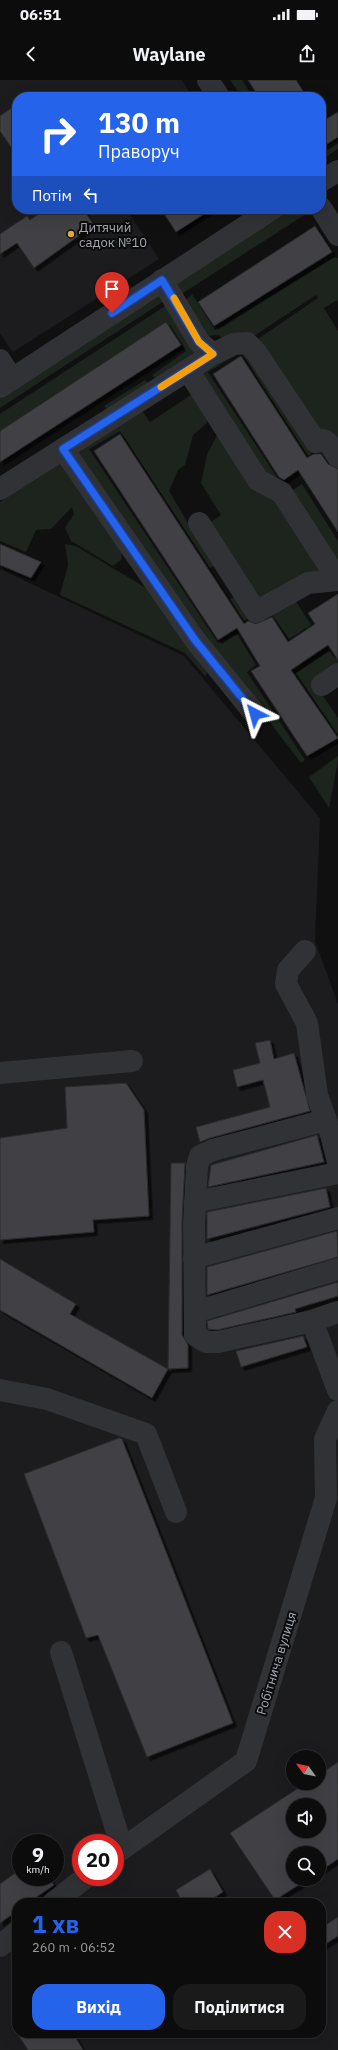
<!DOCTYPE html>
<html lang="uk">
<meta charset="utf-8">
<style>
body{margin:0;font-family:"IBM Plex Sans",sans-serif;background:#1a1a1b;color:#f1f3f6;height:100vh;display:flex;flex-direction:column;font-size:15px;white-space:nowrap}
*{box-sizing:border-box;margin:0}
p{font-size:13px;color:#9a9b9d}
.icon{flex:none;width:22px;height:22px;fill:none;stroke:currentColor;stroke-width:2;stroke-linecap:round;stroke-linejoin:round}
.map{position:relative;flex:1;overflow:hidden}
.side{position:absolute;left:12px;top:1818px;width:314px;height:140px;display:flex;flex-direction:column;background:#0c0c0d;border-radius:16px;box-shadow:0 4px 16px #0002,0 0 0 1px #2c2c2e}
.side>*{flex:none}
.top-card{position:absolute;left:12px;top:12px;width:314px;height:122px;border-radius:16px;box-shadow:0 4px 16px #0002,0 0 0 1px #2c2c2e;background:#2563eb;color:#fff;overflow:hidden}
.needle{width:26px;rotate:303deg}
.fabs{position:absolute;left:286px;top:1670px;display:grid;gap:8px}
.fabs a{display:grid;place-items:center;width:40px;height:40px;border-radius:50%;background:#0c0c0d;box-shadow:0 4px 16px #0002,0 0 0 1px #2c2c2e;font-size:20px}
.speed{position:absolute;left:12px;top:1754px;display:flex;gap:8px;font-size:20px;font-weight:700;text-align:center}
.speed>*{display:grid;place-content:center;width:52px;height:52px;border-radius:50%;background:#0c0c0d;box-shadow:0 4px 16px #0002,0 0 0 1px #2c2c2e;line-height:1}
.speed small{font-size:10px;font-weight:400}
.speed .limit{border:6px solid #d22;background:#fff;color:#111}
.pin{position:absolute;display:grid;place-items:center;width:34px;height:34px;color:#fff;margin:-41px -17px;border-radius:50% 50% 50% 0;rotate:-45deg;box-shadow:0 0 4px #0007}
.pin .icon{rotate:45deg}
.me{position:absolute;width:44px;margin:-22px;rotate:321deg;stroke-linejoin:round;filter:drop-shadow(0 0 3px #0008)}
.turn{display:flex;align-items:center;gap:14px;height:84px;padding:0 20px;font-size:18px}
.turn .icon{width:52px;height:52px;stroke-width:2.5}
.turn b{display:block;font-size:28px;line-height:34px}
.then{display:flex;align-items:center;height:38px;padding:0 20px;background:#0003;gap:8px;font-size:15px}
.round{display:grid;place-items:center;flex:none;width:42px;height:42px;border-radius:16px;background:#1a1a1b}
.headline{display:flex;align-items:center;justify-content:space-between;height:68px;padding:0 20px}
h1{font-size:24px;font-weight:700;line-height:30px;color:#2563eb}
.action{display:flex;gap:8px;margin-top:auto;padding:8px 20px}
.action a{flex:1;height:46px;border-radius:16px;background:#2563eb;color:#fff;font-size:16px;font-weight:700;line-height:46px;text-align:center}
.action a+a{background:#1a1a1b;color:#f1f3f6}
.status{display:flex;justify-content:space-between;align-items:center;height:28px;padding:0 20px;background:#0c0c0d;direction:ltr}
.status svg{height:11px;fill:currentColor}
header{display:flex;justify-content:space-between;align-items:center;height:52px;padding:0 20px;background:#0c0c0d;font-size:18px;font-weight:700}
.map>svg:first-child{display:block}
</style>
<div class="status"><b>06:51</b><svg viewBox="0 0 49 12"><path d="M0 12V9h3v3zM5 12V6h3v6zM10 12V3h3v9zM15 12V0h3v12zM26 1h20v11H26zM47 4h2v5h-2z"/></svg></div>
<header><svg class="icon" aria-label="back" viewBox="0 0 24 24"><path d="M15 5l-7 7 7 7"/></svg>Waylane<svg class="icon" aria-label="share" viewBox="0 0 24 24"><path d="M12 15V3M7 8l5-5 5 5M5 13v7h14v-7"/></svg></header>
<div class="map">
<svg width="338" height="1970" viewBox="0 0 338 1970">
<defs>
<filter id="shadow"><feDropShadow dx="3.5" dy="3.5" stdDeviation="0" flood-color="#0009"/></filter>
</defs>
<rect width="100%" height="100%" fill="#101011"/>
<g fill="#1c1c1e" fill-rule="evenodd">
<path d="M0 0H182L190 13 184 17H17V129H126L159 179 13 272 0 254Z"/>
<path d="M0 489 184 576 320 738 315 861 338 924V1970H0ZM293 1677H319V1703H293ZM293 1725H319V1751H293ZM21 1763H55V1797H21ZM81 1763H115V1797H81ZM293 1773H319V1799H293ZM17 1823H321V1953H17Z"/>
</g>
<g fill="#1d231d">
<path d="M230 0H242L253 17H242Z"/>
<path d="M338 59V69L321 80V70Z"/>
<path d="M282 129H309V132L180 215 172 199Z"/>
<path d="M335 177 338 178V222L337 220 324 228 338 251V373L307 342 255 261 318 218 316 215 248 260 222 258 219 255 208 256 186 220 192 214 215 250Z"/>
<path d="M155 212 167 219 0 328V314Z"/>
<path d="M165 226 199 274 161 303 152 295 186 271 166 242 0 351V334Z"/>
<path d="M247 265 317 370 308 376 241 272 208 292 282 405 259 398 191 291Z"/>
<path d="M145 300 153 309 112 334 104 326Z"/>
<path d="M194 313 208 336 206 344 193 355 185 385 178 390 169 411 192 450 217 484 210 488 120 351 89 369 218 563 237 554 256 585 247 592 305 680 301 683 216 572 71 368 139 326 150 342Z"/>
<path d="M219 351 285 425 334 494 257 528 205 446 221 435 201 403 207 375Z"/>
<path d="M60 382 123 468 121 480 113 486 71 461 65 448 74 434 72 427 51 449 36 450 26 472 0 461V422L48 386Z"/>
<path d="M302 404 338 461V489L290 412Z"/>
<path d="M65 464 76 466 151 511 211 588 205 596 185 573 60 515 68 485Z"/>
<path d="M240 513 253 535 244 541 230 519Z"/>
<path d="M292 515 311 545 289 559 272 535Z"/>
<path d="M329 571 335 578 338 577V588L315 604 338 638V655L296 593Z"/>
<path d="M338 676V681L329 728 309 697Z"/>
</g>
<g fill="#3f4044" stroke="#2a2a2d" fill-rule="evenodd" filter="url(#shadow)">
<path d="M248 0H296L307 17H259Z"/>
<path d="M17 24V76L0 51V36Z"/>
<path d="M338 32V57L321 68V42Z"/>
<path d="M46 129H83L94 145 34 188 17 163 0 174V154L27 136 30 140Z"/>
<path d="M161 129H212L176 152Z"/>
<path d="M315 146 332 172 214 246 198 222Z"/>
<path d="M166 242 181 265 0 382V351Z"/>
<path d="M241 276 307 378 314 374H321L328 384 338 389V452L298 390 284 400 279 397 213 294Z"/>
<path d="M120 354 244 544 248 541 256 544 272 537 288 562 315 544 308 533 338 514V580L328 565 291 590 338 658 307 676 251 591 260 586 237 548 218 560 94 371Z"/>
<path d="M0 464 41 482 31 498 0 485Z"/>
<path d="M270 960 274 979 294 973 310 1031 210 1058 200 1062 196 1047 270 1027 263 1000 237 1007 233 990 260 983 255 963Z"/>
<path d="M126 1003 144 1030 149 1136 93 1140 94 1152 0 1160V1058L67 1048 65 1007Z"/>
<path d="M317 1055 324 1082 208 1107 211 1085Z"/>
<path d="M171 1083H185L182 1143V1255L188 1265V1288L168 1289Z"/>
<path d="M326 1108 330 1127 207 1159V1132Z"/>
<path d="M337 1151 338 1177 207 1215V1187Z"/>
<path d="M0 1179 76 1224 70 1234 168 1289 152 1318 0 1230Z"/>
<path d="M338 1202V1216L295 1229 296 1232 217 1250 208 1249 207 1241Z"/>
<path d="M303 1256 307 1267 241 1287 236 1271Z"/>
<path d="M119 1358 122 1359 233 1643 147 1677 98 1555 86 1558 24 1394Z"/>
<path d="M338 1682V1779L319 1792V1773H293V1799H308L275 1820 230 1753 306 1703H319V1695ZM293 1725H319V1751H293Z"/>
<path d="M21 1789V1797H48L54 1805 28 1823H17V1831L0 1843V1804Z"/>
<path d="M210 1789 223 1812 206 1823H183L176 1810Z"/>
<path d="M338 1837V1856L321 1867V1848Z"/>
<path d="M17 1953H73L83 1970H28Z"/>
</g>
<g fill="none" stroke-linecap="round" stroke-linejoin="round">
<g stroke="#313236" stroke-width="22">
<path d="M208 0 219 17"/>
<path d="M321 101 338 91"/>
<path d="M321 128 338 155"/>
<path d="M162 200 199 262 213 274 188 290 258 400 282 413 338 500"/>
<path d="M213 274 234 264 247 263 256 272 316 362 324 360 330 365 338 377"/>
<path d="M0 280 12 299"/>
<path d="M0 307 272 129"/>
<path d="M63 369 195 560 255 634"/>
<path d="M0 409 188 290"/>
<path d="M199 443 256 532 308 503 338 500"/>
<path d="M322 605 338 594"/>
<path d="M305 871 288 890 286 904 307 943 317 1015 331 1054 338 1082"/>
<path d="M0 993 132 981"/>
<path d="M195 1122 338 1093"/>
<path d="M194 1178 338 1138"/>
<path d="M195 1232 338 1189"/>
<path d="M338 1232 312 1241 338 1310"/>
<path d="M312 1241 218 1262H206L195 1255 194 1143 197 1087 200 1076 213 1070 326 1040"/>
<path d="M0 1310 47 1319 146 1354 176 1432"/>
<path d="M61 1572 122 1768"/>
<path d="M115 1774 246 1681 326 1418 325 1359 338 1331"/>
<path d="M53 1823 86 1797"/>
<path d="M0 1866 17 1852"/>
</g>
</g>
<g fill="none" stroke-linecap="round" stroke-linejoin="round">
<defs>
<path id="route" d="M112 233 162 200 199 262 213 274 63 369 195 560 255 634"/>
</defs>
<use href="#route" stroke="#184099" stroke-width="10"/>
<use href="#route" stroke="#2563eb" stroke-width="7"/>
<path stroke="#f59e0b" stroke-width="7" d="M161 307 213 274 199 262 174 218"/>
</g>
<circle fill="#e4a835" stroke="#0b0b0c" stroke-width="1.5" cx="71" cy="154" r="4"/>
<g text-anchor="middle" stroke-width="4" stroke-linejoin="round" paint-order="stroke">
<g font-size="13" fill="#a2a7b1" stroke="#0b0b0c" text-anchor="start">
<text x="79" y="152">Дитячий<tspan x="79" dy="15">садок №10</tspan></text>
</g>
<g font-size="13" fill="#a2a7b1" stroke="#0b0b0c">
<text transform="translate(276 1583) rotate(-73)" y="5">Робітнича вулиця</text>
</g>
</g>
</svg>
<div class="fabs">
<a><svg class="needle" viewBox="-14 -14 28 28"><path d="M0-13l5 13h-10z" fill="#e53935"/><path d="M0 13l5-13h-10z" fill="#9a9b9d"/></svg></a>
<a><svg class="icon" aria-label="sound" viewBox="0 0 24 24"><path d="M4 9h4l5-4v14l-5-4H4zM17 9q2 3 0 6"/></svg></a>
<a><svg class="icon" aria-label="search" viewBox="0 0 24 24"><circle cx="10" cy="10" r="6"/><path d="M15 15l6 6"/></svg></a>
</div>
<div class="speed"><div>9<small>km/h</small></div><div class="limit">20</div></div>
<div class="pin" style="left:112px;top:233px;background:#d93025"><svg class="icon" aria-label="arrive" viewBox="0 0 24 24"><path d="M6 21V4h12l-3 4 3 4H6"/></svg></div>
<svg class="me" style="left:255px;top:634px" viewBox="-20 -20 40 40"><path d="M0-17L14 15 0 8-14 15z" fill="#2563eb" stroke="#fff" stroke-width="4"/></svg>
<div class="top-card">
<div class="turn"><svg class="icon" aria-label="right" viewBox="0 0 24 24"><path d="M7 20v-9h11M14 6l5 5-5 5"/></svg><div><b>130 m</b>Праворуч</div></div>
<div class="then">Потім<svg class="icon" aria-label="left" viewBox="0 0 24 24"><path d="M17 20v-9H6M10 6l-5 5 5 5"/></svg></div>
</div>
<section class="side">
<div class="headline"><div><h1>1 хв</h1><p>260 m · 06:52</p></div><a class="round" style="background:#d93025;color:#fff"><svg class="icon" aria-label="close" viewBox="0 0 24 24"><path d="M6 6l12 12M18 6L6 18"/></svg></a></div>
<div class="action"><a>Вихід</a><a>Поділитися</a></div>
</section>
</div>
